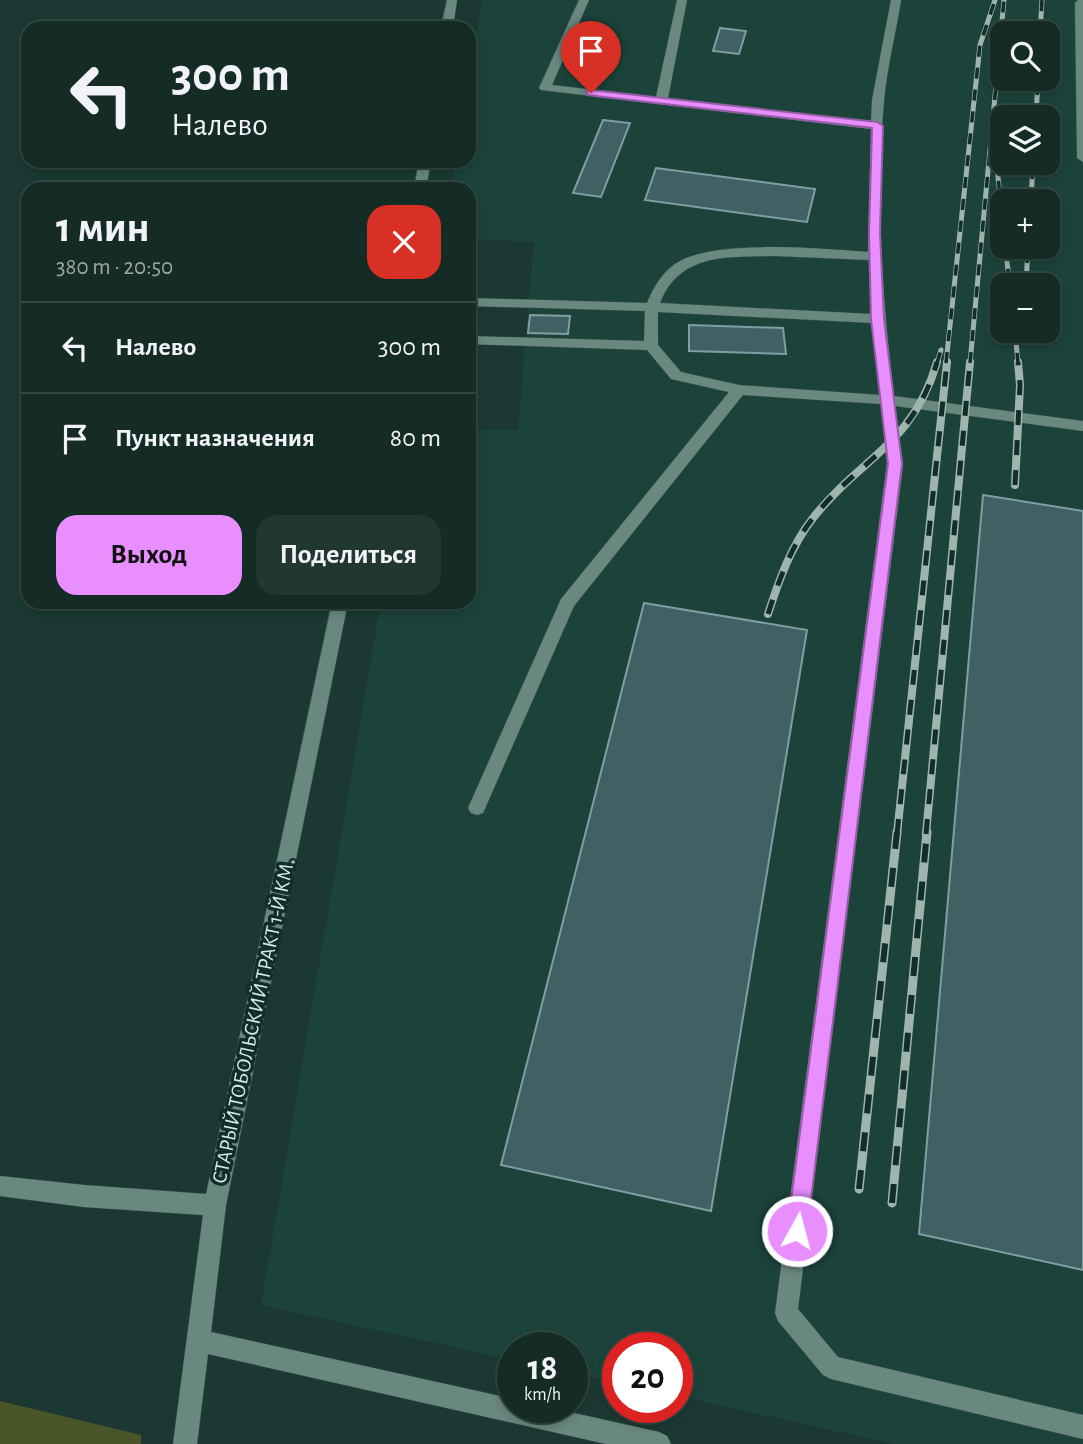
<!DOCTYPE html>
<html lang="ru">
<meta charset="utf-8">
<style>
body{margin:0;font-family:"Alegreya Sans",sans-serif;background:#213732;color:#f1f3f6;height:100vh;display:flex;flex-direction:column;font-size:26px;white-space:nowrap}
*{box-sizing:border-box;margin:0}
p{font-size:23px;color:#9da7a7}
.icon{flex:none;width:38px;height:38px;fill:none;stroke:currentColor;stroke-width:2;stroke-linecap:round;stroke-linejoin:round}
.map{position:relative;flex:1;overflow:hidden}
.drawer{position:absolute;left:21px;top:182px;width:455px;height:427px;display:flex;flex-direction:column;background:#142b26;border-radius:21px;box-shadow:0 4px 10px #0003,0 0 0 2px #334743}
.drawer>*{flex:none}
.guide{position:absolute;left:21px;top:21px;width:455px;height:147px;border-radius:21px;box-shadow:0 4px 10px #0003,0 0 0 2px #334743;background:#142b26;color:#f1f3f6;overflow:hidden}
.tools{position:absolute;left:990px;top:21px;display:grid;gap:14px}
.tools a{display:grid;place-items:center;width:70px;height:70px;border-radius:14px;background:#142b26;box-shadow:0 4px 10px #0003,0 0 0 2px #334743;font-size:35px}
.speed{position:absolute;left:497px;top:1332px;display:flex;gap:14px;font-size:35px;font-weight:700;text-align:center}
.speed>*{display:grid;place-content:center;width:91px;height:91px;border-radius:50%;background:#142b26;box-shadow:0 4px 10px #0003,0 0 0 2px #334743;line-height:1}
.speed small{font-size:18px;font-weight:400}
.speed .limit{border:10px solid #d22;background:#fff;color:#111}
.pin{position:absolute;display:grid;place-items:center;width:60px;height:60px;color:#fff;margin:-72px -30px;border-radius:50% 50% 50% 0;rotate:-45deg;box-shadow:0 0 7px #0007}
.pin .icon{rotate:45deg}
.me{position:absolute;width:77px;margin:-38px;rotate:7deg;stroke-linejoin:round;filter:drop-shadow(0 0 5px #0008)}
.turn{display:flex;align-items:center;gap:24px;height:147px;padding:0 35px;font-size:32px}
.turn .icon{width:91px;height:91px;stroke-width:2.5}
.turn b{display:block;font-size:49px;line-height:60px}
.round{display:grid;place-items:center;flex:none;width:74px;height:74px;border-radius:21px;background:#213732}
.head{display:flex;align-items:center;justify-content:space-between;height:119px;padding:0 35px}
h1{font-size:42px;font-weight:600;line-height:52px}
.button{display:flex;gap:14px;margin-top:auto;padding:14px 35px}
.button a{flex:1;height:80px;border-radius:21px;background:#e88eff;color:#111;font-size:28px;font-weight:600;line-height:80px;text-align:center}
.button a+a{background:#213732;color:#f1f3f6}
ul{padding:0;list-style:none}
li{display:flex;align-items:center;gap:21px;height:91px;padding:0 35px;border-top:2px solid #334743}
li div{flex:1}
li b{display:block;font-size:26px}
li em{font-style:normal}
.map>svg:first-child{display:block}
</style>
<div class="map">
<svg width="1083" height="1444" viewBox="0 0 1083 1444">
<rect width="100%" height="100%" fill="#1b3932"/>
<path fill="#1b433a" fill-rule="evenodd" d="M482 0H1083V1444H894L677 1396V1348H618V1383L572 1373V1348H513V1360L261 1305 381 602H469V429L518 430 534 242 469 239V189H452L456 161H469V82ZM1003 33H1048V79H1003ZM1003 117H1048V163H1003ZM1003 201H1048V247H1003ZM1003 285H1048V331H1003Z"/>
<path fill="#4b552a" d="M0 1401 141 1435V1444H0Z"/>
<g fill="#406064" stroke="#7d9fa3" stroke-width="2">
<path d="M720 28 746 31 739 54 713 51Z"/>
<path d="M603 120 630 123 601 197 573 193Z"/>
<path d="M656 168 815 189 807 222 645 200Z"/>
<path d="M530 315 570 316 568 334 528 333Z"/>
<path d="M689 325 783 328 786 354 689 351Z"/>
<path d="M983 495 1083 511V1270L919 1234Z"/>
<path d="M644 603 807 630 711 1211 501 1165Z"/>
</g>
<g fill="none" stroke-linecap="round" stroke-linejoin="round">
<defs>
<g id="lane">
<path d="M447 0H457L453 28H441Z"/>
<path d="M579 0H589L552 85 656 97 677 0H687L668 98 871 122 872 100 891 0H901C896 33 887 67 884 101 875 199 882 299 894 396L1083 421V431L895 406 903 464 798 1309 838 1357 1083 1415V1439L831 1379 823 1375 778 1321 775 1313 887 464 881 404 743 395 574 606 483 813 477 815 471 813 468 808 561 599 729 392 671 379 647 350 469 344V336L644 341 645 311 469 306V298L647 303C653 288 662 273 675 264 713 238 822 249 868 252L871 129 541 90 539 88ZM775 256 869 260 871 314 660 303C680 252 729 257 775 256ZM658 312 872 323 880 395 739 385 681 372 658 345Z"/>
<path d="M1078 0H1083V162L1077 158 1075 3Z"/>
<path d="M419 161H431L426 189H414Z"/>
<path d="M332 602H348L226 1205 211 1332 513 1399V1407H547L659 1432 667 1436 671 1444H606L208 1354 197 1444H173L203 1215 84 1207 0 1196V1176L84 1185 206 1194Z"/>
</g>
</defs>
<use href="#lane" stroke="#3a544f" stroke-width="1"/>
<use href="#lane" fill="#698880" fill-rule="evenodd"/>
<defs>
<g id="rail-far2">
<path d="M1040 33 1042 0"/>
<path d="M1036 117 1038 79"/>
<path d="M996 159 1003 222"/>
<path d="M1031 201 1033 163"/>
<path d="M1005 247 1010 285"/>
<path d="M1026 285 1028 247"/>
<path d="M1015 331 1018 363"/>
<path d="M937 363 941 350"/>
<path d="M946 363 980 45 995 0"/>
<path d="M970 363 1004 0"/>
</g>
<g id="rail-far1">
<path d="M1015 485 1020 385 1018 362"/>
<path d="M768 614C779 580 791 546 813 518 861 457 913 445 937 362"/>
<path d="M897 834 947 362"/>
<path d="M926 834 970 362"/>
</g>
<g id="rail">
<path d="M859 1189 897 832"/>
<path d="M892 1203 927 832"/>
</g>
</defs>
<use href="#rail-far2" stroke="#a0b4af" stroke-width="5"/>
<use href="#rail-far1" stroke="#a0b4af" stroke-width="8"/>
<use href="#rail" stroke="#a0b4af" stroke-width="9"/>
<use href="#rail-far2" stroke="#112e28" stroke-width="3.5" stroke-dasharray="11" stroke-linecap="butt"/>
<use href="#rail-far1" stroke="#112e28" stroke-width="5" stroke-dasharray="15" stroke-linecap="butt"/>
<use href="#rail" stroke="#112e28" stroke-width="6" stroke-dasharray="19" stroke-linecap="butt"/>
</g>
<path fill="#e88eff" stroke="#975ca6" stroke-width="2" d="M591 90 877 122 883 126 880 233 884 319 902 464 807 1231 804 1238 797 1241 789 1238 787 1231 888 464 871 319 869 233 872 128 587 95V91Z"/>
<g text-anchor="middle" stroke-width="7" stroke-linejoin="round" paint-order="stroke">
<g font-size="21" fill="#d9e9e5" stroke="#112e28">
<text transform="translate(253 1021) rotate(-78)" y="7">СТАРЫЙ ТОБОЛЬСКИЙ ТРАКТ 1-Й КМ.</text>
</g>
</g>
</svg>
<div class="tools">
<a><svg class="icon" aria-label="search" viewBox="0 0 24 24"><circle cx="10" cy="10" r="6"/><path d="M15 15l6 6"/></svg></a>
<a><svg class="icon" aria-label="layers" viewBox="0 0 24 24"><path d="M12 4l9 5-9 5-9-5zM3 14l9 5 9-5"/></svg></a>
<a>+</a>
<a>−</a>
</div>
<div class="speed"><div>18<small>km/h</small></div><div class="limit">20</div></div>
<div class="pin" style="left:591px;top:93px;background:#d93025"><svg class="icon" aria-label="arrive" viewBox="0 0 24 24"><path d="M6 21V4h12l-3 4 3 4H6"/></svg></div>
<svg class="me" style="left:797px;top:1231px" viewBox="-20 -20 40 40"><circle r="17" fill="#e88eff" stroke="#fff" stroke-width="3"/><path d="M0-11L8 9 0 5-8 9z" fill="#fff"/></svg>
<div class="guide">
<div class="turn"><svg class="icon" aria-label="left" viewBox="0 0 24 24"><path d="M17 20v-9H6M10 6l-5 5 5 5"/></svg><div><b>300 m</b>Налево</div></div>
</div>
<section class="drawer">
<div class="head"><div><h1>1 мин</h1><p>380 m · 20:50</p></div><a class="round" style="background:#d93025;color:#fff"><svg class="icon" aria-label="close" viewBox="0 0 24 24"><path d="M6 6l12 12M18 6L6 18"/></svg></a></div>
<ul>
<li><svg class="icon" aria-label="left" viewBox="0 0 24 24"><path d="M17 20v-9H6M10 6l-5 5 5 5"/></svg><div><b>Налево</b></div><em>300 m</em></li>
<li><svg class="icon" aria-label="arrive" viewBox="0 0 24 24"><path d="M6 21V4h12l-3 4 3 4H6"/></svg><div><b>Пункт назначения</b></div><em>80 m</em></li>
</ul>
<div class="button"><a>Выход</a><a>Поделиться</a></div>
</section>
</div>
